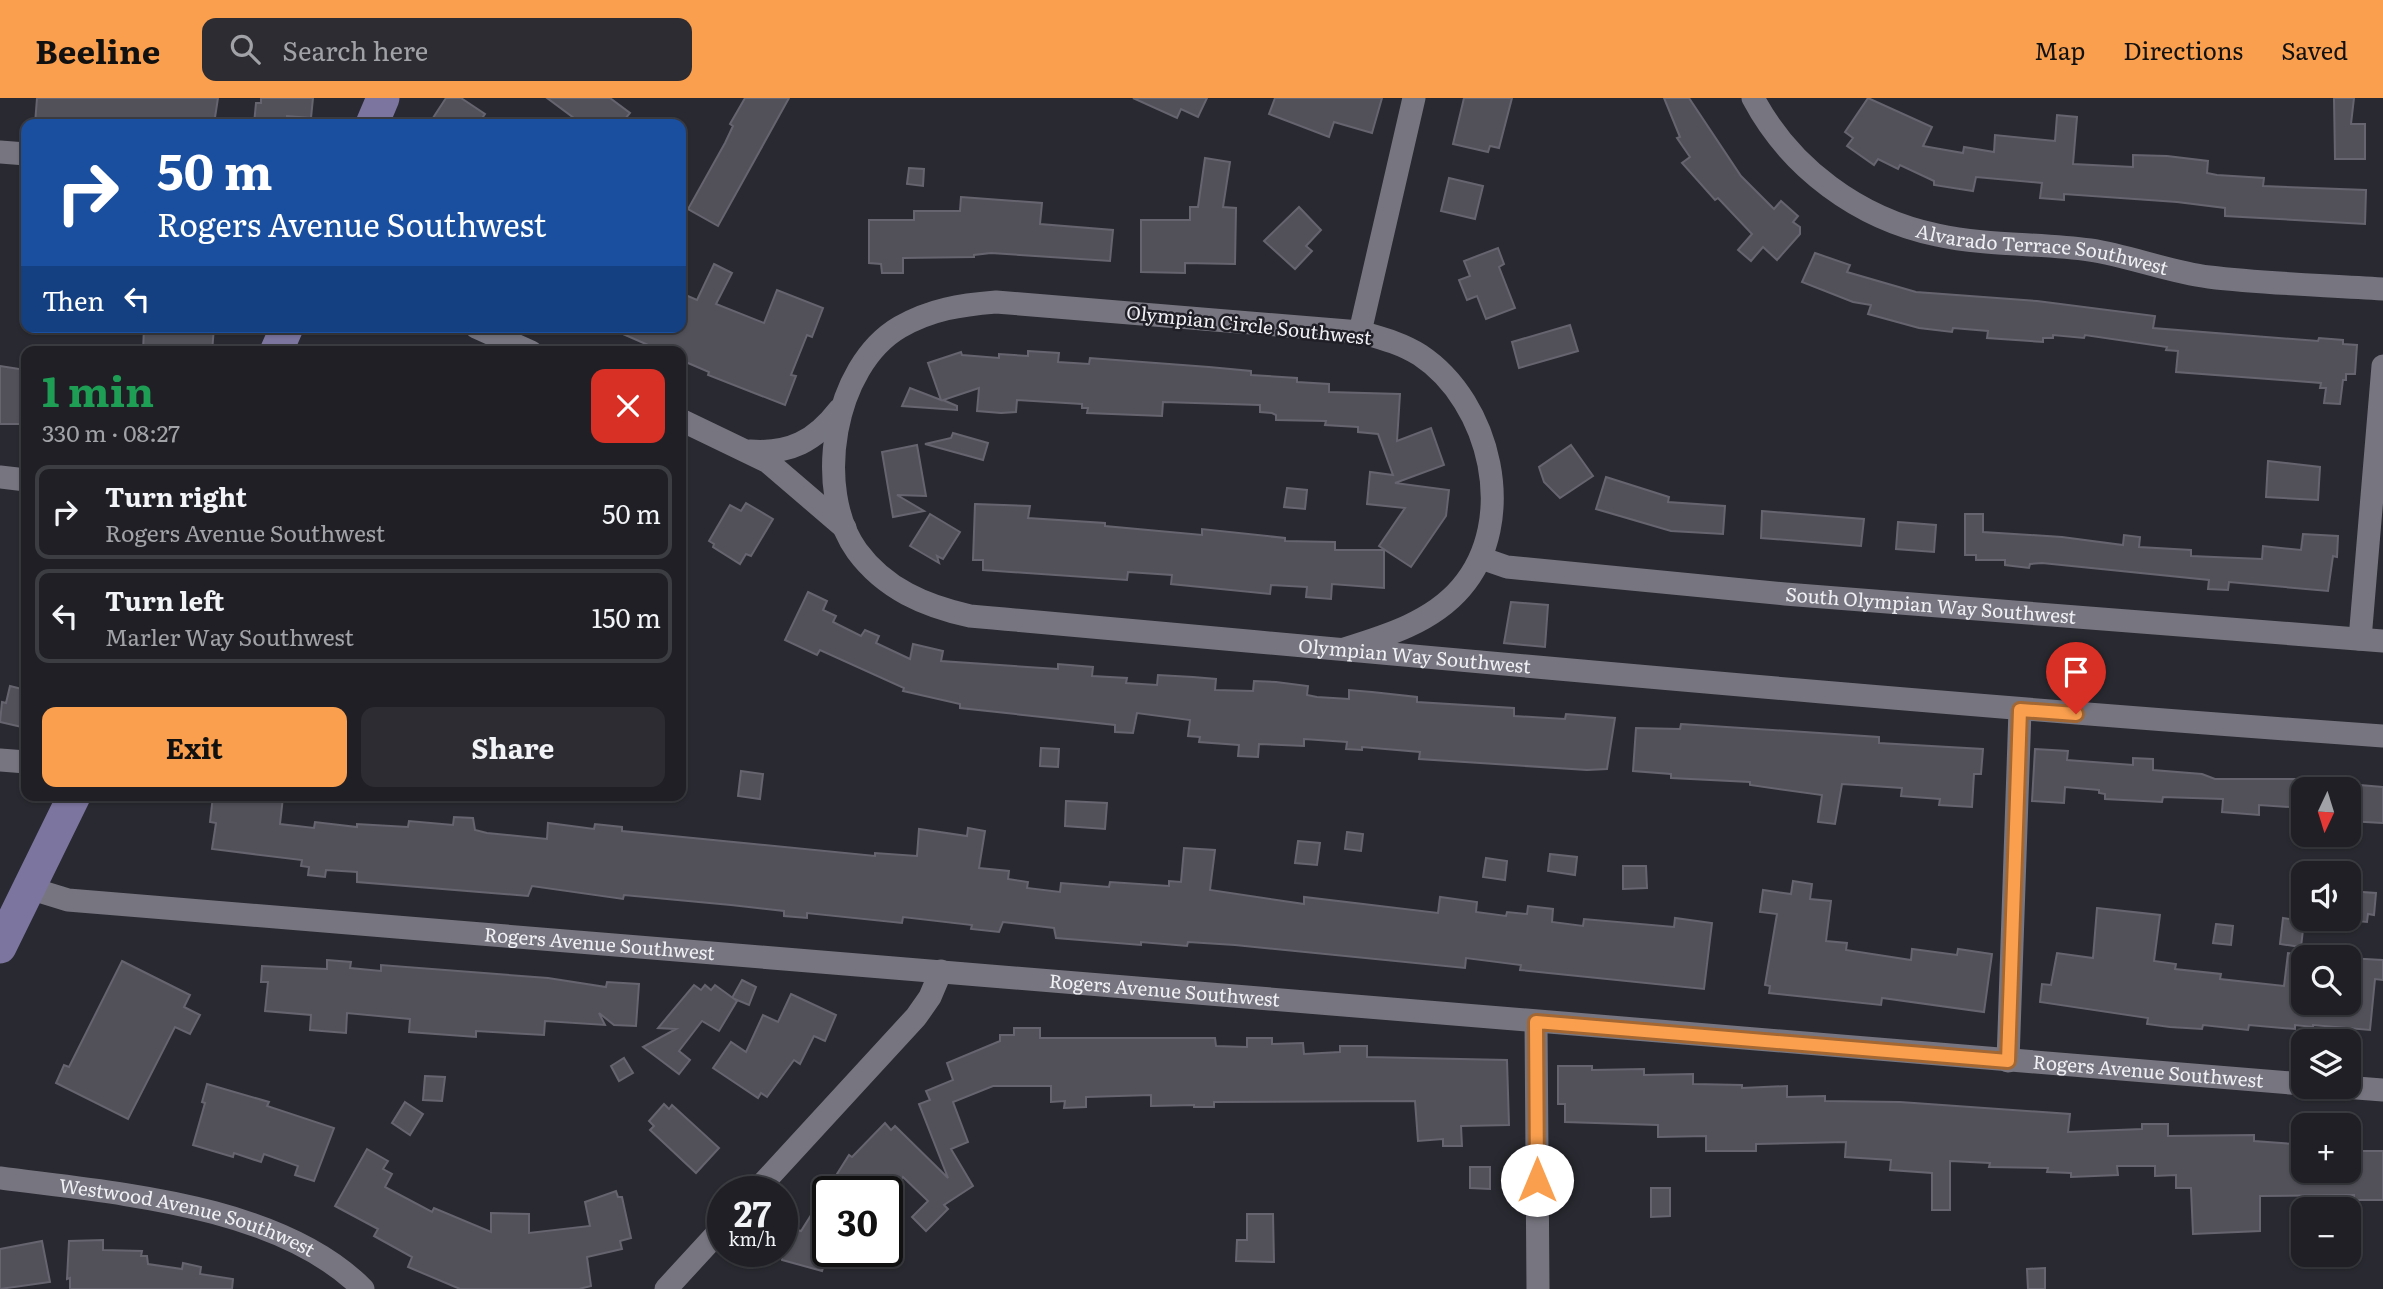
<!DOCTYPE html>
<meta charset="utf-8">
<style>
body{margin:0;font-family:Literata,serif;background:#2c2c32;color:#f1f3f6;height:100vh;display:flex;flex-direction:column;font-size:26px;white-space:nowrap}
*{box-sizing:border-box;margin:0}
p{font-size:23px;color:#a1a2a7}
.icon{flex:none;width:38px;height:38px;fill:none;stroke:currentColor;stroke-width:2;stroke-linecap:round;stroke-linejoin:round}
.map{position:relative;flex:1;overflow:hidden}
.sheet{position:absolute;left:21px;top:248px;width:665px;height:455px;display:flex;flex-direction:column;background:#1f1f25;border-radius:14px;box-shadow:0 2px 5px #0004,0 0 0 2px #3c3d42}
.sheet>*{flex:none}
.top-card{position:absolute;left:21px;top:21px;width:665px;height:214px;border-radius:14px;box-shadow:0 2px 5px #0004,0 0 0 2px #3c3d42;background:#1a4fa0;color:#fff;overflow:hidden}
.needle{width:46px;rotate:184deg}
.controls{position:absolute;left:2291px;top:679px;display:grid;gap:14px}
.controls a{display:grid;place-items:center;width:70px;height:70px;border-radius:14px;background:#1f1f25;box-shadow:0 2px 5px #0004,0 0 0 2px #3c3d42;font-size:35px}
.speed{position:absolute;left:707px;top:1078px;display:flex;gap:14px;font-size:35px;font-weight:700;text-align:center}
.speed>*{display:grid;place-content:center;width:91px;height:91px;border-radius:50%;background:#1f1f25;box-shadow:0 2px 5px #0004,0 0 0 2px #3c3d42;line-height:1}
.speed small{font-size:18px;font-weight:400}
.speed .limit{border:4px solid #111;border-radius:10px;background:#fff;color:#111}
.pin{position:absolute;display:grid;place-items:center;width:60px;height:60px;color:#fff;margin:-72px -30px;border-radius:50% 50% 50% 0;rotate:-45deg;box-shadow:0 0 7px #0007}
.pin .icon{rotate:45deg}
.me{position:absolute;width:77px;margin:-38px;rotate:0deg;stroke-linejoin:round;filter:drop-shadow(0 0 5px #0008)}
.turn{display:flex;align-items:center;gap:24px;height:147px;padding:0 21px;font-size:32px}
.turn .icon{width:91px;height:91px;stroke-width:2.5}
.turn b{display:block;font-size:49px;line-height:60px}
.then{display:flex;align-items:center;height:66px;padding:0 21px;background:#0003;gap:14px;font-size:26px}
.round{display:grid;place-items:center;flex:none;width:74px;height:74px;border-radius:14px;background:#2c2c32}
.head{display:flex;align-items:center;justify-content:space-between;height:119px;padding:0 21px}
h1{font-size:42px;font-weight:700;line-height:52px;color:#1e9e55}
.primary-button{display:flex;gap:14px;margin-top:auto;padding:14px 21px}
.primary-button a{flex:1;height:80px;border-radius:14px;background:#fa9f4e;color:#111;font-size:28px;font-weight:700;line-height:80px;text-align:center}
.primary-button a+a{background:#2c2c32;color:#f1f3f6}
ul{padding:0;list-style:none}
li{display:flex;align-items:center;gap:21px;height:94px;margin:0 14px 10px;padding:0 7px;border:4px solid #3c3d42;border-radius:14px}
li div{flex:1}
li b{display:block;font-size:26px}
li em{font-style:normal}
header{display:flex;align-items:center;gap:42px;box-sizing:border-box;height:98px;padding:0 35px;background:#fa9f4e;color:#111}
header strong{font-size:33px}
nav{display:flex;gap:38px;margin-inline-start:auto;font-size:24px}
.search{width:490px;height:63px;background:#2c2c32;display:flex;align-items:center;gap:18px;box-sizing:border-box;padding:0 24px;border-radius:14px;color:#a1a2a7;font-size:26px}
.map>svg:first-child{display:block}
</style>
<header>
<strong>Beeline</strong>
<div class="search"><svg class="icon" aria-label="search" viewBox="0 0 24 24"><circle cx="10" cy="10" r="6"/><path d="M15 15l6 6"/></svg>Search here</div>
<nav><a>Map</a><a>Directions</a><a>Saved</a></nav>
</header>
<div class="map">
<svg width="2383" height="1191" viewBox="0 0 2383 1191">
<rect width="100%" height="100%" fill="#292931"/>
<g fill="#52515a" stroke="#66656f" stroke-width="2">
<path d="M37 0H218L214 26H35Z"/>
<path d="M261 0H313L311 20 287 18 286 26H254L256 5H261Z"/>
<path d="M446 0H461L485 16 478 26H429Z"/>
<path d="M547 0H610L630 15 621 26H582Z"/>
<path d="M745 0H789L718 128 688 111 725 45 733 28 730 26Z"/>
<path d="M1133 0H1207L1198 19 1181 11 1177 20Z"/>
<path d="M1275 0H1382L1372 35 1334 24 1329 39 1269 16Z"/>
<path d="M1464 0H1512L1499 50 1490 48 1488 54 1453 46Z"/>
<path d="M1664 0H1689L1741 78 1774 111 1781 103 1798 118 1793 124 1800 129V136L1777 162 1763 149 1751 163 1738 152 1752 136 1718 100 1715 102 1682 65 1690 59 1677 40 1680 39Z"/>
<path d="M1868 0 1932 29 1923 48 1963 55 1964 49 1994 54 1995 37 2055 43 2057 17 2077 19 2073 66 2133 69V57L2167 58 2208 63 2207 75 2217 77 2264 80 2263 88 2366 92 2365 126 2225 118V110L2177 104 2064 96V102L2040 100 2042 85 1976 79 1973 93 1934 87V83L1900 67 1898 71 1878 61 1874 67 1847 48 1853 40 1845 34Z"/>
<path d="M2334 0H2354L2351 26H2365V61H2335Z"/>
<path d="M1205 60 1230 64 1223 109 1236 110 1235 166 1185 165V175L1141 174V122H1190V109H1198Z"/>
<path d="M909 70 924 71 923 88 907 86Z"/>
<path d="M1449 80 1483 88 1475 121 1441 113Z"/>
<path d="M961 99 1042 105 1040 126 1113 132 1110 163 991 155 974 157V159L903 160V175H882L881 166 869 165V122H914V113H960Z"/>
<path d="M1299 109 1321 132 1306 148 1312 153 1295 171 1264 143Z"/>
<path d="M1498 150 1504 166 1499 169 1515 210 1486 221 1477 198 1467 202 1459 182 1470 178 1464 163Z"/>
<path d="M1815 155 1850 167 1847 174 1916 194 2037 203 2155 218 2153 230 2318 243 2319 240 2343 242V246L2357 247 2355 276H2346V282H2343L2340 306 2324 305 2326 290H2320L2321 285 2176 274 2178 253 2166 252 2167 249 2085 237 2084 240 2053 237V240H2043V244L1987 240 1988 233 1953 230 1952 234 1919 230 1868 216 1871 207 1853 204 1802 184Z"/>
<path d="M714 166 732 175 716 206 764 225 777 192 823 210 812 239 807 237 791 277 796 278 785 307 708 277 709 274 681 262V254H664L607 229H681V195L697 202Z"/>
<path d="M1570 227 1578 253 1519 270 1512 244Z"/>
<path d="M144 229H214L212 254H143Z"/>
<path d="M1028 253 1059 255 1058 264 1089 266 1090 260 1209 269 1251 273V277L1297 280V284L1329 286V294L1400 296 1397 343 1431 330 1444 367 1395 385 1449 392 1446 418 1411 469 1379 448 1405 410 1367 406 1370 374 1393 377 1378 336 1358 334V329L1325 327 1326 323 1276 322V317L1272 315 1260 314V307L1163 304 1162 318 1087 315 1088 310H1082V306L1017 302 1016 314 1001 315 977 313 979 290 943 302 957 308V312L902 308 910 290 941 302 928 265 961 254 962 257 999 260V256L1028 258Z"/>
<path d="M0 268 26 272V326H0Z"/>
<path d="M953 335 988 345 983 362 925 346 951 340Z"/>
<path d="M917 347 926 398 897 397 924 413 893 419 882 354Z"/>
<path d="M1571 347 1593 378 1560 400 1544 384 1539 369Z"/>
<path d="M2268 363 2320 369 2318 402 2266 399Z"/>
<path d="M1606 379 1669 399 1668 404 1725 408 1723 436 1671 433 1596 411Z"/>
<path d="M1287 390 1307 392 1305 411 1284 409Z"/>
<path d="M746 405 773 421 751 458 746 456 740 466 713 449 714 446 709 443 730 407 741 413Z"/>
<path d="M975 406 1030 408 1028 420 1105 425V428L1202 437V431L1285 440V443L1335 444V452H1384V490L1332 486 1331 501 1306 499 1307 489 1271 487 1270 496 1171 486 1172 477 1128 474 1127 482 983 472V462H973Z"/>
<path d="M1762 413 1864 421 1861 448 1761 440Z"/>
<path d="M930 416 960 434 943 461 937 458 939 465 910 448Z"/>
<path d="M1965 416H1983V434L2062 439 2123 447 2124 437 2140 439 2139 449 2191 452V458L2262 461 2263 448 2301 452 2303 436 2338 438 2337 459 2333 458 2328 493 2229 484 2228 492 2208 491 2209 482 2042 465 2030 466 2029 470 2005 467V462H1976V457H1965Z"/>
<path d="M1898 424 1936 427 1934 454 1896 451Z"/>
<path d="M808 494 827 503 823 512 836 518 833 524 861 538 865 532 879 538 876 545 910 561 913 546 943 553 941 563 1058 571V566L1093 569 1092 578 1127 580 1126 585 1157 587 1158 577 1193 579 1216 581 1215 592 1253 593 1254 583 1276 584 1308 588 1307 597 1317 599 1349 601V592L1372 594 1417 599V604L1514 610V618L1565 621 1566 616 1615 620 1607 671 1587 672 1419 661 1420 654 1362 649V652L1346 651 1347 644 1304 641V648L1259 646 1258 659 1238 658 1239 647 1199 644 1200 639 1188 638 1190 622 1137 615 1133 635 1115 634V627L960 610V606L903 593 904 590 820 552 817 557 785 542Z"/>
<path d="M1511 504 1548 507 1545 549 1504 545Z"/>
<path d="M10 588 26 592V630L0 624 2 604 6 605Z"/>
<path d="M1681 626 1879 639V645L1983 651 1981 676H1974L1972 709 1939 707 1940 701 1901 698 1902 690 1842 686 1835 726 1818 724 1822 697 1750 687V684L1671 680V676L1633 673 1636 630 1680 631Z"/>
<path d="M1041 650 1059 651 1058 669 1040 668Z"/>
<path d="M2035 651 2068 653 2067 662 2133 667V660L2153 661V672L2202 676 2215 681H2303V710L2259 707V717L2222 714 2223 701 2163 699 2162 704 2105 701V696L2099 695V692L2065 689 2064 705 2032 703Z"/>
<path d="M741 673 763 676 760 701 738 698Z"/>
<path d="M2348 686 2383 689V725L2348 723Z"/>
<path d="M213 698 283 699 280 726 314 730 315 724 357 729V726L408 729 409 723 453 727 454 719 473 720 475 732 487 735 547 741 548 725 594 731 595 726 622 729V733L875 758V755L917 758 919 731 967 738 968 730 985 733 979 770 1009 773 1008 781 1028 784 1027 790 1060 794 1061 785 1109 789 1110 784 1169 788V783L1181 784 1184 750 1215 752 1210 792 1304 806V799L1438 815 1440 799 1477 804 1476 814 1506 818 1507 814 1527 816 1528 808 1553 811 1552 824 1583 828 1584 821 1674 829 1675 820 1712 825 1704 891 1520 872 1521 867 1466 860 1465 870 1235 847 1188 844 1187 848 1141 844V847L1056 840 1054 830 1003 824 999 834 971 831 972 827 903 819 902 825 807 815V820L784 818V813L731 807 624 797 623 801 532 788 528 798 357 784V774L326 772 325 779 308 777 309 769 301 768 302 762 212 751 216 725 210 724Z"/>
<path d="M1066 703 1107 705 1105 731 1065 728Z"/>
<path d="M1347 734 1363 736 1361 753 1345 751Z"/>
<path d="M1298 743 1320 745 1317 767 1295 765Z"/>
<path d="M1550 756 1577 759 1575 777 1548 773Z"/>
<path d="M1486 760 1507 763 1505 782 1483 779Z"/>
<path d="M1623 768H1646L1647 790 1623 791Z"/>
<path d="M1793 783 1812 786 1810 801 1831 803 1826 843 1847 845 1846 852 1911 862 1912 851 1957 857 1958 851 1992 856 1984 914 1882 900 1881 907 1769 895 1770 888 1765 887 1777 816 1760 814 1763 792 1791 796Z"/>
<path d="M2348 793 2376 795 2374 817 2368 816 2367 824 2348 822Z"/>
<path d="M2097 810 2160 817 2154 863 2176 866 2175 871 2221 876 2220 881 2284 888 2288 855 2303 857V905H2348V860L2383 862V882L2375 881 2370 932 2313 927V929L2295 927V931L2249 927 2248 932 2203 927 2202 931 2170 929 2147 926 2148 920 2040 904 2042 886 2051 887 2057 855 2093 860Z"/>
<path d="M2283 820 2304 823 2301 849 2280 846Z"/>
<path d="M2216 826 2233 828 2231 847 2213 845Z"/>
<path d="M327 862 351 864 350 870 381 873V867L548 880 606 889 607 884 639 886 636 928 614 927 599 915 605 927 545 923 544 937 476 933V939L409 934 410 921 347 915 346 935 310 932 311 917 265 913 268 884H261L262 868 327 871Z"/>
<path d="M122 863 190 897 184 909 200 917 190 936 175 929 128 1021 56 985 64 967 69 969Z"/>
<path d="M742 882 756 889 749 907 732 900Z"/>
<path d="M694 887 701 892 705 887 711 892 715 887 737 903 719 933 702 923 679 953 690 962 679 976 643 949 676 931 658 930Z"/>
<path d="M791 896 836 917 825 943 814 938 800 966 794 962 767 999 761 995 758 1000 713 970 731 944 746 954 763 917 778 924Z"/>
<path d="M1014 930H1040V940H1215L1216 948 1247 949V940H1272V946L1303 945 1304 956 1340 954V948H1367V959L1507 962 1509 1027 1461 1028 1462 1048H1443V1041L1418 1043 1415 1003 1214 1004V1009H1194V1007L1151 1008V997L1086 999V1009L1064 1010 1065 1003 1051 1004V988H993L953 1004 968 1044 951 1051 973 1088 944 1107 948 1111 926 1133 912 1119 928 1103 903 1079 893 1094H828V1155L822 1173 782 1162V1128L801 1133 849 1057 852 1059 885 1025 891 1032 895 1028 948 1080 919 1006 930 1002 926 993 953 982 947 965 1000 943V937H1014Z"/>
<path d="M624 960 633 975 619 983 611 968Z"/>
<path d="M1558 968H1592V972L1644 971V977L1693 976V986L1742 987V990L1787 988V999L1825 998V1003L1900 1004 2070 1016 2068 1034 2142 1031V1026H2168V1038L2254 1037V1043L2294 1046V1073H2348V1053H2383V1102H2354V1097L2260 1098V1133L2193 1136 2191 1090H2176V1077L2155 1078V1068H2117L2118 1077 2071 1079V1075L2047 1074 2048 1070 1989 1069 1990 1065 1950 1063V1112H1932V1075L1890 1072 1891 1062 1845 1059 1846 1044 1756 1046V1053H1706V1038L1658 1039V1027L1565 1024V1006H1558Z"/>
<path d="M425 978 445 979 442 1003 423 1002Z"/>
<path d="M207 986 269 1004 267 1008 334 1030 314 1083 295 1077 298 1068 264 1056 261 1064 234 1055 233 1059 193 1047 205 1005 202 1004Z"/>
<path d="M405 1004 423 1016 410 1037 392 1025Z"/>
<path d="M664 1006 669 1011 672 1007 719 1050 696 1075 650 1032 654 1028 649 1023Z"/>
<path d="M367 1051 388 1063 383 1071 392 1076 385 1089 432 1114 434 1110 491 1134V1115L529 1116V1135L590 1128 585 1104 616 1093 618 1099H622L631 1140 620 1143 622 1151 587 1159 591 1188 579 1191H460L408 1169 412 1159 374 1138 378 1131 335 1108Z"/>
<path d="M1470 1069H1490V1091L1470 1090Z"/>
<path d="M1651 1090H1670V1118L1651 1119Z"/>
<path d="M1247 1116H1273L1274 1164 1236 1163 1237 1142H1247Z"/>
<path d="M103 1142V1152L142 1153 141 1158H147L148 1166 182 1171 183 1165 201 1169 200 1176 233 1181 232 1191H70V1180L67 1181 69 1143Z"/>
<path d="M42 1143 50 1184 0 1191V1151Z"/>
<path d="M2045 1170V1191H2028L2027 1171Z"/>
</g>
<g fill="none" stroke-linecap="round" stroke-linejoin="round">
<g stroke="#777680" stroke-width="23">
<path id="s1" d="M1753 0C1790 70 1859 121 1937 137 1987 148 2040 145 2090 152 2130 158 2169 174 2209 179 2266 186 2325 187 2383 191"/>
<path d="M0 54 26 56"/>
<path d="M476 229 531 254"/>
<path d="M1360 234 1414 0"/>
<path d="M681 322 768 364 845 430"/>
<path d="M750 353C790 356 815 343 839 312"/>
<path d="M0 379 26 382"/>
<path id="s2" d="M1481 460 1507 469 1785 496 2383 543"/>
<path d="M2360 541 2383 268"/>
<path id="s3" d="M1344 551C1386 538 1432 524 1461 490 1519 423 1491 304 1420 257 1401 245 1381 240 1360 234L996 204C960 207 932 211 900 229 833 268 813 392 857 453 885 491 925 508 970 518 1441 560 1911 605 2383 638"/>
<path d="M0 662 26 664"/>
<path id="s4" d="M29 790 68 802 2303 986"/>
<path d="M1536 924 1538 1191"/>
<path d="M2008 963 2020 612"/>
<path d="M2344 989 2383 992"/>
<path id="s5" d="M0 1080C113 1095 279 1106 363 1191"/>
<path d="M755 1094 916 919 930 899 941 873"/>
<path d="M666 1191 723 1129"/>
</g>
<g stroke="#7c759f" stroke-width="33">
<path d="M372 26 383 0"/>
<path d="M276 254 287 229"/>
<path d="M0 849 74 698"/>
</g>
</g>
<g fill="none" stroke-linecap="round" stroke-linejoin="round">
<defs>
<path id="route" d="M1537 1082 1536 924 2008 963 2020 612 2076 616"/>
</defs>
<use href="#route" stroke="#a26733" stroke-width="18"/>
<use href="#route" stroke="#fa9f4e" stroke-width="12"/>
</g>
<g text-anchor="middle" stroke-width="5" stroke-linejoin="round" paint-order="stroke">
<g font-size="19" fill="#efeff4" stroke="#201f27">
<text dy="7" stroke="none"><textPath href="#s1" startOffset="343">Alvarado Terrace Southwest</textPath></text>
<text transform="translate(1249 227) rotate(6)" y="7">Olympian Circle Southwest</text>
<text dy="7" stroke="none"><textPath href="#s2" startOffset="453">South Olympian Way Southwest</textPath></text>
<text dy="7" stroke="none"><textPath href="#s3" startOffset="1757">Olympian Way Southwest</textPath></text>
<text dy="7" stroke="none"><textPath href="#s4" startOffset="574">Rogers Avenue Southwest</textPath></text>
<text dy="7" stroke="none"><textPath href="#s4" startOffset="1141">Rogers Avenue Southwest</textPath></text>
<text dy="7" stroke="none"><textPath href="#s4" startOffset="2128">Rogers Avenue Southwest</textPath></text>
<text dy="7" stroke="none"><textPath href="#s5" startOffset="192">Westwood Avenue Southwest</textPath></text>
</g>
</g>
</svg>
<div class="controls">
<a><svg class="needle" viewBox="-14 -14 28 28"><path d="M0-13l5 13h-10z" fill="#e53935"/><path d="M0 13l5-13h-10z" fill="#a1a2a7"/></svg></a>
<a><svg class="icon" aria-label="sound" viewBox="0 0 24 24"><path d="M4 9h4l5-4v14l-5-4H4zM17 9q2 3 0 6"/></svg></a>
<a><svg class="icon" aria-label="search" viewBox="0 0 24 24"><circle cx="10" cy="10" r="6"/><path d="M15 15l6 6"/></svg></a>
<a><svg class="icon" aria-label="layers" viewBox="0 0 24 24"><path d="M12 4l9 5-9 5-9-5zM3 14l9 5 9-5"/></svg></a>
<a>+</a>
<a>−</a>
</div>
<div class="speed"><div>27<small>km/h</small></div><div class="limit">30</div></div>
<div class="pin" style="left:2076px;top:616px;background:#d93025"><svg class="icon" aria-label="arrive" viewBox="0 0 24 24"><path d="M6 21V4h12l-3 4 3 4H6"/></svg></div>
<svg class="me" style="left:1537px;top:1082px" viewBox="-20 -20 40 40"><circle r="19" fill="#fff"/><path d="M0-13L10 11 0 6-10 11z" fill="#fa9f4e"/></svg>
<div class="top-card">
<div class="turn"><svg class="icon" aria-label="right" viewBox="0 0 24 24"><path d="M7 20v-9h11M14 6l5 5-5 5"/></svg><div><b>50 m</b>Rogers Avenue Southwest</div></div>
<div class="then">Then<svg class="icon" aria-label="left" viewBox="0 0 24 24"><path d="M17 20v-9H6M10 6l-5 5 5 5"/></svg></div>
</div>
<section class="sheet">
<div class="head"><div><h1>1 min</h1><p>330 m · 08:27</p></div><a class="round" style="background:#d93025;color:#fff"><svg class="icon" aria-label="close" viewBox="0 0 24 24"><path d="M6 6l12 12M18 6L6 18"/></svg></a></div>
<ul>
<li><svg class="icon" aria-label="right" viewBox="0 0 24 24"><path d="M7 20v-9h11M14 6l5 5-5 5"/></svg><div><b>Turn right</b><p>Rogers Avenue Southwest</p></div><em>50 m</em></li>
<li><svg class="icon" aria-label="left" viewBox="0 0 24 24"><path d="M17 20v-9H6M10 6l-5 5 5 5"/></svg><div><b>Turn left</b><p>Marler Way Southwest</p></div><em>150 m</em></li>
</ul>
<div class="primary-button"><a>Exit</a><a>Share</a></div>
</section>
</div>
